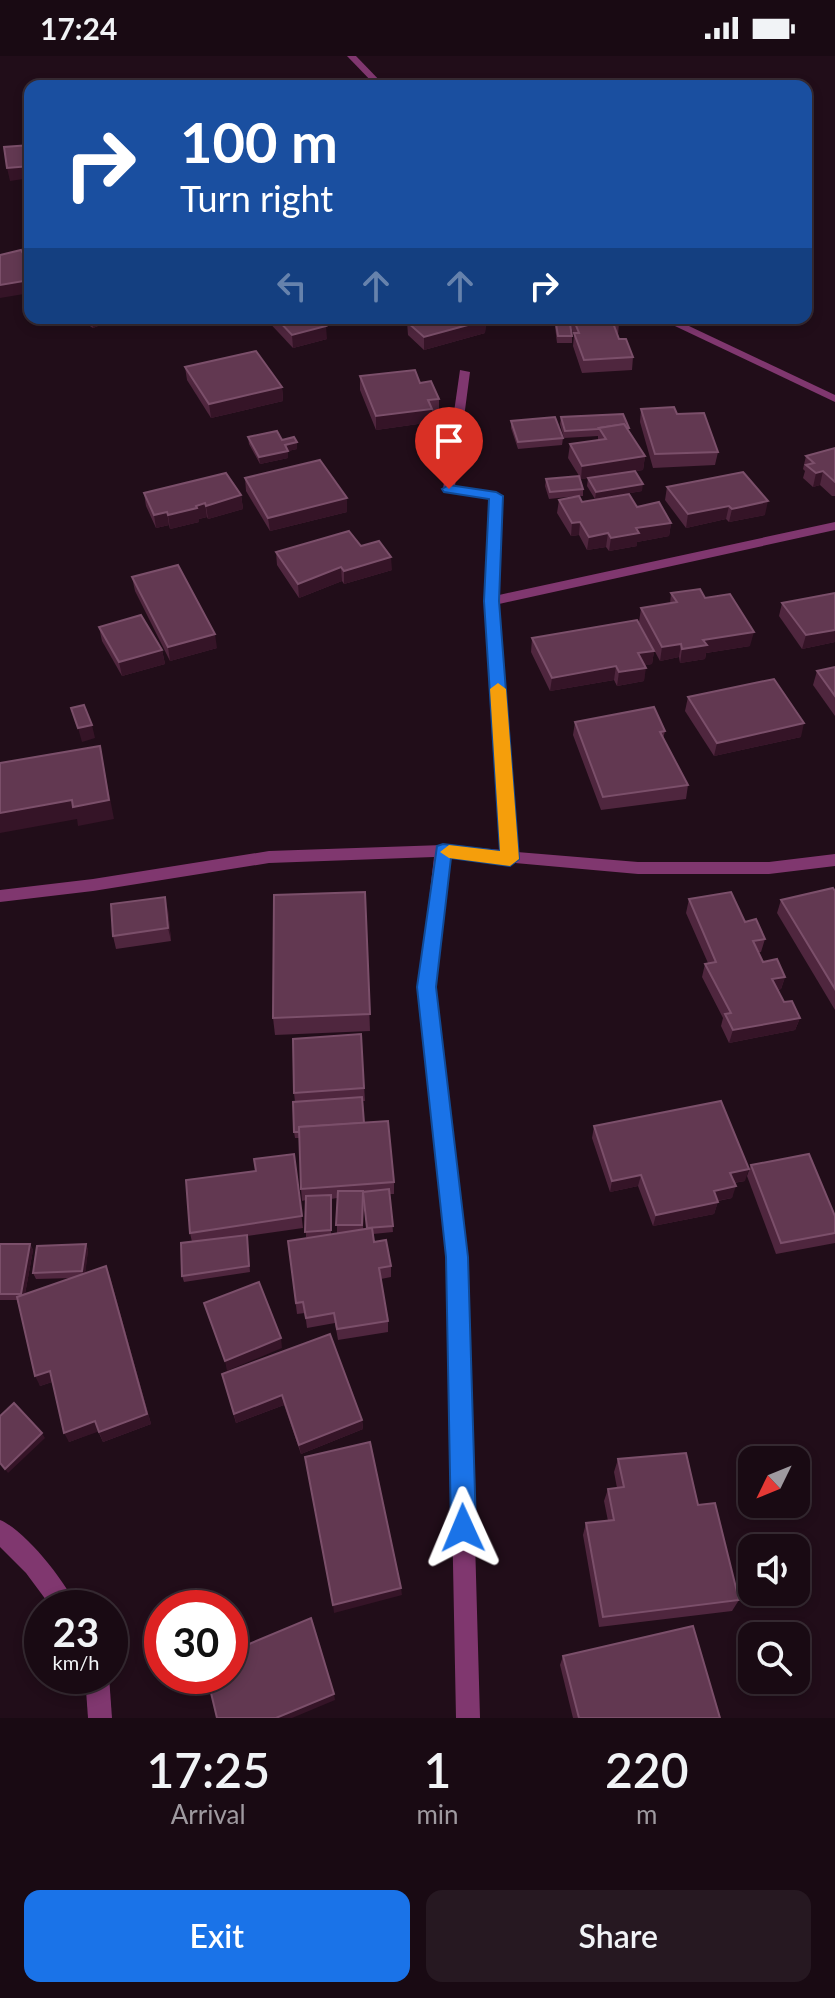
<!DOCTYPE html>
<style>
body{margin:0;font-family:Lato,sans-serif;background:#261821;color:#f1f3f6;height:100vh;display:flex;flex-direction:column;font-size:30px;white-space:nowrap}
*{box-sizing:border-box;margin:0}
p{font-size:26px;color:#9f9aa0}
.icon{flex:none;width:44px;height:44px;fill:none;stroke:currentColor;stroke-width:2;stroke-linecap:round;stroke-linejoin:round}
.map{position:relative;height:1662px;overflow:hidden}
.panel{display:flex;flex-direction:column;background:#190a13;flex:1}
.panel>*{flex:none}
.hud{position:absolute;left:24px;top:24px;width:788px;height:244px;border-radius:16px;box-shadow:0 4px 12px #0003,0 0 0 2px #372b33;background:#1a4fa0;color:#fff;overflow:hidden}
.needle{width:52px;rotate:227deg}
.fabs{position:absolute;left:738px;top:1390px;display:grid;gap:16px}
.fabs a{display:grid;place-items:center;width:72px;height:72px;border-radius:16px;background:#190a13;box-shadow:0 4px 12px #0003,0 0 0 2px #372b33;font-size:40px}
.speed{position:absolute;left:24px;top:1534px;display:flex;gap:16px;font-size:40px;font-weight:700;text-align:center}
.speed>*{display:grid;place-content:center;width:104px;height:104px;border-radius:50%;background:#190a13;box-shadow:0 4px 12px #0003,0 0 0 2px #372b33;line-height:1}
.speed small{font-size:20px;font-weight:400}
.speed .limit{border:12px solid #d22;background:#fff;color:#111}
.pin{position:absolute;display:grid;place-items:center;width:68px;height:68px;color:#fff;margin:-82px -34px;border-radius:50% 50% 50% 0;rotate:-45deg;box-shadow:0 0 8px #0007}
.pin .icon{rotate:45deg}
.me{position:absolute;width:88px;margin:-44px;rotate:359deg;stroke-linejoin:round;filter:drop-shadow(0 0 6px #0008)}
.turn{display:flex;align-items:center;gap:28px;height:168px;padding:0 24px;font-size:36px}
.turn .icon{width:104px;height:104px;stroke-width:2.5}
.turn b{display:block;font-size:56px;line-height:68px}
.lanes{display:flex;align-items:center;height:76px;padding:0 24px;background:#0003;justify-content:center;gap:40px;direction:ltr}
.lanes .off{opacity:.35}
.eta{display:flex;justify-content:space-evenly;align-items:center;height:136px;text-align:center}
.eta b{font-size:48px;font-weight:600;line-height:56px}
.primary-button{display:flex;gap:16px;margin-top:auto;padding:16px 24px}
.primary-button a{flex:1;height:92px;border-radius:16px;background:#1a73e8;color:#fff;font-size:32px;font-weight:600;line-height:92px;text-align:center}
.primary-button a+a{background:#261821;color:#f1f3f6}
.status{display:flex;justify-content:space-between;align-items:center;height:56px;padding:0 40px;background:#190a13;direction:ltr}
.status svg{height:22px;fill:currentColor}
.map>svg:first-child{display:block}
</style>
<div class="status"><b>17:24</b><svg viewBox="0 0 49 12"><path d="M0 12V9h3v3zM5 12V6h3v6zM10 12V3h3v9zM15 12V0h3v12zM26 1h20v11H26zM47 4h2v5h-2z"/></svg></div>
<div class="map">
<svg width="835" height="1662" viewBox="0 0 835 1662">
<rect width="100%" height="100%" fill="#210d19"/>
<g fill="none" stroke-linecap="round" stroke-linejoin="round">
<g fill="#80376f" fill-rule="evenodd">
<path d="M347 0H356L385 30H376Z"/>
<path d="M658 262H672L835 339V346Z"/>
<path d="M460 314 470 316 455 430 496 436 502 440 499 539 835 466V474L499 548 517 796 638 806H769L835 798V810L769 818H638L515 807 510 809 450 801 435 931 467 1201 480 1662H456L447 1201 419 931 434 801 269 807 93 835 0 846V834L93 823 269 795 443 789 502 794 485 545 490 443 449 437 443 433Z"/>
<path d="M0 1464C25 1474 67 1527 77 1552H52L26 1517 0 1491Z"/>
<path d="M85 1620H109L112 1662H88Z"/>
</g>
</g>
<g fill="#4f263e" fill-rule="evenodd">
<path d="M77 262H118L93 272Z"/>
<path d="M265 262H318L327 283 293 292Z"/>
<path d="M408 262H483L486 264 485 277 424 294 408 279 407 266 411 264Z"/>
<path d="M554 262H569L572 280V287H557Z"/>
<path d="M572 262H617L619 267 618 279 619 283 633 301 632 314 582 317 573 290 574 279 571 271Z"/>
<path d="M185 311 282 331 283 345 211 362 187 324Z"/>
<path d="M360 320 420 327 439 343V356L432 357V366L376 374 360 334Z"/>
<path d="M641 353 677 358 718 396 715 409 653 412 640 366Z"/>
<path d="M561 361 629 372 628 374 645 400 643 414 581 423 568 402 570 388 598 384V380L564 382 560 368Z"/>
<path d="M511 365 563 382 562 389 518 393 511 372Z"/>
<path d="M248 381 282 384 297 393 288 395V402L260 408 249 388Z"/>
<path d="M835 392V440H832L820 429 813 431 803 422 805 415 803 413 806 400Z"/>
<path d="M245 422 347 456 270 475 246 435Z"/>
<path d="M588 422 642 435 595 443 587 430Z"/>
<path d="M546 423 583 433V440H579L582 446 637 451 671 467 669 480 637 486V490L609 495 606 491 587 494 579 479 571 480 557 457 559 444 577 440 549 443 545 430Z"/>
<path d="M667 431 765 459 729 466 726 463 686 472 665 444Z"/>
<path d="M144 437 241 439 243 453 208 463 207 461 199 463V466L170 473 169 469 156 472 146 450Z"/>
<path d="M361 490 392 514 344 528 342 525 299 542 277 509 276 496Z"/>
<path d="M132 521 217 592 170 605 135 535Z"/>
<path d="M671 537 705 542 750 590 706 597 705 603 680 607 679 601 660 605 639 566 641 552 670 548Z"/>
<path d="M835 537V586L802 593 779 560 782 547Z"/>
<path d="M99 571 162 594 165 608 122 620 102 585Z"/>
<path d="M532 582 654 595 652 608 645 609 644 625 617 630 614 624 550 635 531 596Z"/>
<path d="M835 611V660L813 629 817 615Z"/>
<path d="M688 641 801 681 714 700 685 655Z"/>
<path d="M575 666 665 675 663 683 688 729 686 743 601 754 573 679Z"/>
<path d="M835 835V954L777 857 781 844Z"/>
<path d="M365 836 370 975 275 979 273 962Z"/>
<path d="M689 843 745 866 765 883 761 896H759L763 906 785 921 781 933 778 934 784 946 800 962 795 974 729 987 721 970 723 962 702 921 705 908 708 907 686 857Z"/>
<path d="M168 854 171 885 116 893 113 880Z"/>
<path d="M361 978 365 1045H363L364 1067 394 1126V1138H390L393 1176 373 1178 374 1186 391 1210V1221L381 1223 388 1265V1276L338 1284 335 1267 307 1272 305 1257 297 1258 288 1185 316 1181H306V1144L302 1145 301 1133 300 1082H295L294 1076 295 1046 294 1037ZM363 1140 367 1173 363 1174 364 1146ZM337 1142V1178L331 1179V1143Z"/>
<path d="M594 1070 745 1125 734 1127 732 1142 718 1145 714 1158 653 1170 638 1130 610 1136 592 1082Z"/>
<path d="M294 1098 303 1172 247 1180 250 1216 184 1226 182 1220 192 1186 190 1177 256 1115Z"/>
<path d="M751 1109 835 1160V1187L776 1198 747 1120Z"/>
<path d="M0 1188H30L33 1194 25 1238 73 1222 36 1223 33 1217 86 1188 88 1194 85 1217 106 1210 110 1221 151 1368 103 1386 98 1375 69 1386 52 1326 40 1330 17 1244H0Z"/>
<path d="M222 1318 362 1364 363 1373 301 1398 284 1349 236 1367Z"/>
<path d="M618 1403 698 1449 739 1544 732 1555 599 1571 583 1479 586 1467 608 1465 604 1445 608 1433 617 1432 614 1416Z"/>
<path d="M563 1600 720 1662H573L560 1609Z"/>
</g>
<g fill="#351427">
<path d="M30 110V122L10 125 7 112Z"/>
<path d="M30 224V237L0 242V229Z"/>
<path d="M91 262H118L93 272Z"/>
<path d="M486 264 485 277 424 294V281Z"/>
<path d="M326 270 327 283 293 292 292 279Z"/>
<path d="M282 331 283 345 211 362 209 348Z"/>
<path d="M432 353V366L376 374V360Z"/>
<path d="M297 386V393L288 395V402L260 408 259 401 285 389Z"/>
<path d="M645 400 643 414 581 423 582 410Z"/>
<path d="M823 415 820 429 813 431 816 417Z"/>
<path d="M643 428 642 435 595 443 596 436Z"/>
<path d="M241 439 243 453 208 463 206 450Z"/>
<path d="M347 442V456L270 475 268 462Z"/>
<path d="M768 445 765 459 729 466 732 453Z"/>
<path d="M205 447 207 461 199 463V466L170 473 168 459Z"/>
<path d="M729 450 726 463 686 472 688 458Z"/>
<path d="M167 456 169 469 156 472 154 459Z"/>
<path d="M580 466 579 479 571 480 572 467Z"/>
<path d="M671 467 669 480 637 486V490L609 495 611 482 636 472Z"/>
<path d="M608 477 606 491 587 494 589 481Z"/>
<path d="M391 501 392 514 344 528V515Z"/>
<path d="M341 511 342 525 299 542 298 528Z"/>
<path d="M835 574V586L802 593 806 579Z"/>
<path d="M754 576 750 590 706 597 705 603 680 607 682 593 703 584Z"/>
<path d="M215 578 217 592 170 605 168 591Z"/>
<path d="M681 588 679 601 660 605 662 591Z"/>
<path d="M162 594 165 608 122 620 119 606Z"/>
<path d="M654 595 652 608 636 611 638 597Z"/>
<path d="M616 610 614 624 550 635 552 622Z"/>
<path d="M646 612 644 625 617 630 619 616Z"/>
<path d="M804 667 801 681 714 700 717 687Z"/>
<path d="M92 669 95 682 82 686 78 672Z"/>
<path d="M100 690 114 763 78 770 77 763 0 777V757Z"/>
<path d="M165 841 168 854 171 885 168 872Z"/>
<path d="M785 921 781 933 768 936 772 923Z"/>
<path d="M800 962 795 974 729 987 733 974Z"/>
<path d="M749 1113 745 1125 725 1128 730 1117Z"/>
<path d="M641 1119 638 1130 610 1136 612 1125Z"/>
<path d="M736 1130 732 1142 710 1146 714 1135Z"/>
<path d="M718 1146 714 1158 653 1170 656 1159Z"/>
<path d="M30 1188 33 1194 24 1244 21 1238Z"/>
<path d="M86 1188 88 1194 85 1221 82 1215Z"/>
<path d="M106 1210 110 1221 151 1368 103 1386 99 1376Z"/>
<path d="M281 1282 282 1292 227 1315 225 1305Z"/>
<path d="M50 1315 55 1325 40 1330 35 1320Z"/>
<path d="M282 1339 284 1349 236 1367 234 1358Z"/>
<path d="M362 1364 363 1373 301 1398 299 1389Z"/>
<path d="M95 1365 100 1375 69 1386 64 1377Z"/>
<path d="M42 1377 45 1382 8 1417 5 1413Z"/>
<path d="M401 1532 402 1539 334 1557 333 1549Z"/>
<path d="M334 1638 335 1644 292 1662H276Z"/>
</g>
<g fill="#623851" stroke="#7b4f6a" stroke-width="2">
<path d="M30 89V110L7 112 4 91Z"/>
<path d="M21 194 24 199 30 198V224L0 229V199Z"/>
<path d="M276 262H318L326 270 292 279Z"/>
<path d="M420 262H483L486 264 424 281 407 266Z"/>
<path d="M555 262H569L572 280H558Z"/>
<path d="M573 262H617L619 267H613L619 283H626L633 301 584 304 574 277H579Z"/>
<path d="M256 295 282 331 209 348 185 311Z"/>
<path d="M415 314 420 327 431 325 439 343 428 344 432 353 376 360 360 320Z"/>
<path d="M674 351 677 358 704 357 718 396 655 398 641 353Z"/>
<path d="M623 358 629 372H627L624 368 599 372 600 373 565 375 561 361Z"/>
<path d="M555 361 563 382 518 386 511 365Z"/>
<path d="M624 368 645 400 582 410 570 388 606 383 599 372Z"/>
<path d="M277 375 282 384 294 381 297 386 285 389 288 395 259 401 248 381Z"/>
<path d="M835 392V426L823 415 816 417 806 409 814 407 806 400Z"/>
<path d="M320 404 347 442 268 462 245 422Z"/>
<path d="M635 415 643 428 596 436 588 422Z"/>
<path d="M743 416 768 445 732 453 729 450 688 458 667 431Z"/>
<path d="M226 417 241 439 206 450 205 447 196 450 197 452 168 459 167 456 154 459 144 437Z"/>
<path d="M579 420 583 433 550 436 546 423Z"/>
<path d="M629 438 637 451 659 446 671 467 636 472 639 477 611 482 608 477 589 481 580 466 572 467 559 444 579 440 582 446Z"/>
<path d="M349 475 361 490 379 485 391 501 344 515 341 511 298 528 276 496Z"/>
<path d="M178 509 215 578 168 591 132 521Z"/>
<path d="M700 533 705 542 730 538 754 576 703 584 707 589 682 593 681 588 662 591 641 552 677 546 671 537Z"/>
<path d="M835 537V574L806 579 782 547Z"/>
<path d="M141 559 162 594 119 606 99 571Z"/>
<path d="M637 564 654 595 638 597 646 612 619 616 616 610 552 622 532 582Z"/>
<path d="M835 611V640L817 615Z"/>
<path d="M774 623 804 667 717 687 688 641Z"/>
<path d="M84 649 92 669 78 672 71 652Z"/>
<path d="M654 651 665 675 660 676 688 729 603 741 575 666Z"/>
<path d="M100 690 109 744 73 751 72 744 0 757V707Z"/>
<path d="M833 832 835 835V933L781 844Z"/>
<path d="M365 836 370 958 273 962 274 839Z"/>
<path d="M731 836 745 866 756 863 765 883 753 885 763 906 777 903 785 921 772 923 784 946 792 945 800 962 733 974 725 958 731 957 705 908 716 906 689 843Z"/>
<path d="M165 841 168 872 113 880 111 848Z"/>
<path d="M361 978 364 1032 294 1037 293 983Z"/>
<path d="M362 1041 364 1067 299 1071V1076H294L293 1046Z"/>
<path d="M721 1045 749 1113 730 1117 736 1130 714 1135 718 1146 656 1159 641 1119 612 1125 594 1070Z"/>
<path d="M388 1065 394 1126 301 1133 299 1071Z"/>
<path d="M294 1098 302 1160 190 1177 186 1124 256 1115 254 1103Z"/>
<path d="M809 1098 835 1160V1177L781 1187 751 1109Z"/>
<path d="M389 1133 393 1170 367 1172 363 1136Z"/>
<path d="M338 1135H363L362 1169H336Z"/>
<path d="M331 1139V1174L305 1176 306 1140Z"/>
<path d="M372 1172 374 1186 386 1184 391 1210 379 1212 388 1265 337 1273 334 1257 306 1262 303 1246 296 1247 288 1185Z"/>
<path d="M247 1179 249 1210 182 1220 181 1187Z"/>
<path d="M0 1188H30L21 1238H0Z"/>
<path d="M86 1188 82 1215 33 1217 37 1190Z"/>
<path d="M106 1210 147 1358 99 1376 95 1365 64 1377 50 1315 35 1320 17 1241Z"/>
<path d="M259 1226 281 1282 225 1305 204 1247Z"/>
<path d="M330 1278 362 1364 299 1389 282 1339 234 1358 222 1318Z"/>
<path d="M14 1347 42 1377 5 1413 0 1407V1360Z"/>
<path d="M370 1386 401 1532 333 1549 305 1401Z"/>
<path d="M686 1397 698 1449 715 1447 739 1544 603 1561 586 1467 614 1464 608 1433 624 1431 618 1403Z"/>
<path d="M311 1562 334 1638 276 1662H217L207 1620H230V1596Z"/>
<path d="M693 1570 720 1662H579L563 1600Z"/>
</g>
<path fill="#1a73e8" stroke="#114b97" stroke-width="2" d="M449 429 496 436 503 440 499 545 519 803 510 810 451 802 436 931 468 1201 476 1472 472 1481 463 1485 454 1481 451 1472 446 1201 417 931 437 790 443 788 500 795 484 545 489 443 444 436 442 433Z"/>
<path fill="#f59e0b" d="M498 627 506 633 519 803 510 810 449 802 440 796 449 789 500 795 490 633Z"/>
</svg>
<div class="fabs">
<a><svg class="needle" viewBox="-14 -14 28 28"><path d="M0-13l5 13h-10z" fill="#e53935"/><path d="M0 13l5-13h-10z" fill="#9f9aa0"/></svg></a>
<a><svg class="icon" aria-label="sound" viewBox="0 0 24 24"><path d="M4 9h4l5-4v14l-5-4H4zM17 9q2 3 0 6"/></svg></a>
<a><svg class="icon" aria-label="search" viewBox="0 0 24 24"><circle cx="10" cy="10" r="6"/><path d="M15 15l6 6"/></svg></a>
</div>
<div class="speed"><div>23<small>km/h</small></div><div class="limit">30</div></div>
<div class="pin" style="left:449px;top:433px;background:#d93025"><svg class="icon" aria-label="arrive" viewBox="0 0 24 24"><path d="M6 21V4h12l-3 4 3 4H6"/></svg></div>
<svg class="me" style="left:463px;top:1472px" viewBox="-20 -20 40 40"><path d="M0-17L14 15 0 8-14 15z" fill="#1a73e8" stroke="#fff" stroke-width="4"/></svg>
<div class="hud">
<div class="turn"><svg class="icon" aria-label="right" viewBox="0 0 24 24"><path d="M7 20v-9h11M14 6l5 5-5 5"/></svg><div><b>100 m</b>Turn right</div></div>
<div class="lanes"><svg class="icon off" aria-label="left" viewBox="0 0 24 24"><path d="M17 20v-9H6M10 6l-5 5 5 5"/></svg><svg class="icon off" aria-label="ahead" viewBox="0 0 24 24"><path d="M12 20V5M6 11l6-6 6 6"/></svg><svg class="icon off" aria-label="ahead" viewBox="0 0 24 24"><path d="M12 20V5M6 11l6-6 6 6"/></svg><svg class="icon" aria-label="right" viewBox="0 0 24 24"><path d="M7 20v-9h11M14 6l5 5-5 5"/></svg></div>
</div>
</div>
<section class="panel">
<div class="eta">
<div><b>17:25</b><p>Arrival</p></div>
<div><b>1</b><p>min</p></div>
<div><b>220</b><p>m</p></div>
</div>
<div class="primary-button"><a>Exit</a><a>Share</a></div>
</section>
